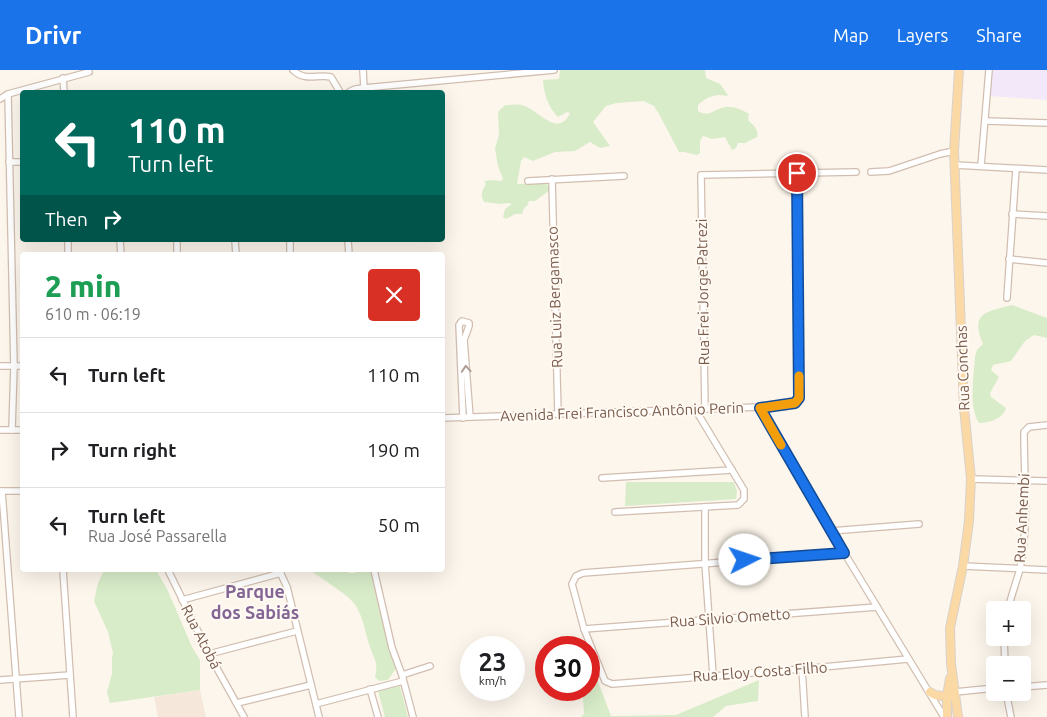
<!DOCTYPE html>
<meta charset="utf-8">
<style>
body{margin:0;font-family:Ubuntu,sans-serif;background:#f6f6f6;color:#202124;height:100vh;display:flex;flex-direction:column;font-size:19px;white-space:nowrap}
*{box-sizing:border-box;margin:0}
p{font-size:16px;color:#757577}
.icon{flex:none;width:28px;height:28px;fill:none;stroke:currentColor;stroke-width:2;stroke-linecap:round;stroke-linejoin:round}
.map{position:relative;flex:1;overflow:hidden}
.sheet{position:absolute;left:20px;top:182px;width:425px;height:320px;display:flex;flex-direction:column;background:#fff;border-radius:5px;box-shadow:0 5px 20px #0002}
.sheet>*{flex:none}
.hud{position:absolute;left:20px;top:20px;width:425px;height:152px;border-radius:5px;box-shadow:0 5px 20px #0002;background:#00695c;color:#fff;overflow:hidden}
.fabs{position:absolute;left:986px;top:531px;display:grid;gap:10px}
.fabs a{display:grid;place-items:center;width:45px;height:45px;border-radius:5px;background:#fff;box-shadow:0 5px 20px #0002;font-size:25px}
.speed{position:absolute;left:460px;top:566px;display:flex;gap:10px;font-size:25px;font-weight:700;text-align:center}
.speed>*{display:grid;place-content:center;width:65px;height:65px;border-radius:50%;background:#fff;box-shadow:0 5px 20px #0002;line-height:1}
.speed small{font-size:12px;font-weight:400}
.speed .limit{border:8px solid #d22;background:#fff;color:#111}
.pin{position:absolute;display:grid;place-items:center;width:42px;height:42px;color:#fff;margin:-21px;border:2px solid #fff;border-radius:50%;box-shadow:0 1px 5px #0007}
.me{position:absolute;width:55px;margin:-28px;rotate:86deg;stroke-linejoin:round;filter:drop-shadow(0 0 4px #0008)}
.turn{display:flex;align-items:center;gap:18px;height:105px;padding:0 25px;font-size:22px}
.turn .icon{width:65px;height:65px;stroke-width:2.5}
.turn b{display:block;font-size:35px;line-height:42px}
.then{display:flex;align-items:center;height:48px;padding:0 25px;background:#0003;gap:10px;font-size:19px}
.round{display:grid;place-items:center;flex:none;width:52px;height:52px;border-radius:5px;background:#f6f6f6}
.headline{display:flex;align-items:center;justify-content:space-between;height:85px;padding:0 25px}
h1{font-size:30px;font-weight:800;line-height:38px;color:#1e9e55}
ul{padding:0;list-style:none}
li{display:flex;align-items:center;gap:15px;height:75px;padding:0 25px;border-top:1px solid #e0e0e0}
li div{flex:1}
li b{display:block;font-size:19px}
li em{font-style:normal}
header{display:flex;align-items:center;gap:30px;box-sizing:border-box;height:70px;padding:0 25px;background:#1a73e8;color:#fff}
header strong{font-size:24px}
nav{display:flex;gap:28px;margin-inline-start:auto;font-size:18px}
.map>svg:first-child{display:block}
</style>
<header>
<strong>Drivr</strong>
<nav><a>Map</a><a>Layers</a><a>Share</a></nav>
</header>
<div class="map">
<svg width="1047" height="647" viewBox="0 0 1047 647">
<rect width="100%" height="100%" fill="#fdf6ec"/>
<path fill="#f5e8da" d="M200 620 206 647H158L154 627Z"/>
<path fill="#f3e8fa" d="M992 0H1047V30L990 26Z"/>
<g fill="#d8ecc9">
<path d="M560 0H705L706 8 720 14 728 25 726 26C715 23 706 28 698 35V41C709 48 714 39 725 37 732 36 743 40 749 44L748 50C753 55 759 59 757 67L745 73H738L736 78 732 80 725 67 712 69 703 66 700 71V83L697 85 684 82H679L659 44 654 36 644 31 616 33 606 36 593 52 610 76 600 78 590 72 575 81 555 82 533 91 524 87 521 91 517 114H545L550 116V120L535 131H529L527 136 524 138 522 144H515L506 149 503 147 505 139 512 134 509 133 500 134 484 132C480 126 482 120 486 114L484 111 493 110 501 111 503 109 498 96 495 79 499 65 498 42 505 35C511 35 516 34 521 35 537 37 557 70 570 43L567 42 558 47C548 37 544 24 543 10L559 9Z"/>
<path d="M1012 235 1047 248V268L1034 265 1025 271 1011 291 993 295 991 300 999 307 990 323 991 327 1006 338C1004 348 989 353 979 353 968 335 974 307 975 286L977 280 983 274C970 243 985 242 1012 235Z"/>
<path d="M626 412H734L737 421 736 429 625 436Z"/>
<path d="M104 500H156L168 521 192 577 200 590V620L110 633 107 622 112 604V587L113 583 108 562 94 531 98 513Z"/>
<path d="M310 500H347L349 503H355L356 500H370L390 583 397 597 388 610 379 611 375 607C379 592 374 590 370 577 365 563 364 549 356 536 352 527 319 507 310 500Z"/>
<path d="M589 588 611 646 676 645 759 610 758 631 726 636 713 647H581L584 644 583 628 580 620H589Z"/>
<path d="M400 616 408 647H385L378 621Z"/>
</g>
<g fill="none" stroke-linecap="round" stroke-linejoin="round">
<defs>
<g id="minor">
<path d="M293 0C305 12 317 4 331 7L340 22"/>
<path d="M363 0 364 18"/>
<path d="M63 8 64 22"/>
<path d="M349 22 355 19 364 18 554 0"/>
<path d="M8 24 14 296 12 360"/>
<path d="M0 29 8 24 89 2"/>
<path d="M986 51 1047 53"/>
<path d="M9 92H22"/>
<path d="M955 95 1047 100"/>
<path d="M981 96 989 0"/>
<path d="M871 102 889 101 940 84 954 81"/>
<path d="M552 109 558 344"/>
<path d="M528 111 624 106"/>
<path d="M1012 144 1047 146"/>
<path d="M68 170V185"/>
<path d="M120 170 121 185"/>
<path d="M177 170V185"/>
<path d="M235 170 236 185"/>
<path d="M290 170V185"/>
<path d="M348 170 349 185"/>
<path d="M1009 189 1047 193"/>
<path d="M1007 228 1016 99"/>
<path d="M0 296H22"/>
<path d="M760 337 831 461 944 647"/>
<path d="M705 339 701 105 856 102"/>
<path d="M442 348 760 337 795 333 799 328 797 103"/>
<path d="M463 348 459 255 462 251 469 253V256L464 270 470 347"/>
<path d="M0 360H22"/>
<path d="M602 408 732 400"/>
<path d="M971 409 1047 411"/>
<path d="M0 421H22"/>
<path d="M2 421 19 647"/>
<path d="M705 437V493L713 605"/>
<path d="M615 442 738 435 744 429V420L695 339"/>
<path d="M831 461 919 454"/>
<path d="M844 483 583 503 576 506 572 514 584 559 605 611 612 614 802 599 908 589"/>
<path d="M963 496 1047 500"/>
<path d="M63 500 73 647"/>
<path d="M168 500 209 584 244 647"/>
<path d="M279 500 287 517 319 647"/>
<path d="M374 500 392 578 402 605 413 647"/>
<path d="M182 530 281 503"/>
<path d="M1008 540C1011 526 1016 513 1020 499 1029 454 1024 408 1024 362L1029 357 1047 355"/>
<path d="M584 559 877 537"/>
<path d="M1004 568 1005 595"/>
<path d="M209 584 297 561"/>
<path d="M802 599 805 647"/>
<path d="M402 605 430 596"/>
<path d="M0 610 70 605"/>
<path d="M1022 617 1047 615"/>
<path d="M370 619 378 647"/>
<path d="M955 622 995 618"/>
<path d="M1006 622 1011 647"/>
<path d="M237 633 311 615"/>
<path d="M316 634 403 611"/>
</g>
<g id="major">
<path d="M930 622 935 625 950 627"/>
<path d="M947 647V626L950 608"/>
<path d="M958 647 951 594 950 558 963 496 969 451 971 409 964 338 954 81 959 0"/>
</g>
</defs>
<use href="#minor" stroke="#d1beb0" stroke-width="8"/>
<use href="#major" stroke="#dad1cd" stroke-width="10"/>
<use href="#minor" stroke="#fff" stroke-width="5.5"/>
<use href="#major" stroke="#fbd9a5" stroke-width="8"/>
</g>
<defs><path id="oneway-chevron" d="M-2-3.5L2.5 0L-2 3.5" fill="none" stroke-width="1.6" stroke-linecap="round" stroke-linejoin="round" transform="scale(1.25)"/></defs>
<use stroke="#af9d94" href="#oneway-chevron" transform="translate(466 299) rotate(-94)"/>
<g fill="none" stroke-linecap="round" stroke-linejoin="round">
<defs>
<path id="route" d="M745 490 844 483 760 338 795 333 799 328 797 103"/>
</defs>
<use href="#route" stroke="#114b97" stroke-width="12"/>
<use href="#route" stroke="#1a73e8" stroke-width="9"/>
<path stroke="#f59e0b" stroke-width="9" d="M781 375 760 338 795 333 799 328V306"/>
</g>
<g text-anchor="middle" stroke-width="4" stroke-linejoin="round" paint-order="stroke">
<g font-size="15" fill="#7a5c4d" stroke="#fffaf3">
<text transform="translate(703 222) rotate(-91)" y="5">Rua Frei Jorge Patrezi</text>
<text transform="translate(555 227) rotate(-92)" y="5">Rua Luiz Bergamasco</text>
<text transform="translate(963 298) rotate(-92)" y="5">Rua Conchas</text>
<text transform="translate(622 342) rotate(-2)" y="5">Avenida Frei Francisco Antônio Perin</text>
<text transform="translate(1022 448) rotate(-87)" y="5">Rua Anhembi</text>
<text transform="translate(730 548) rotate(-4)" y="5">Rua Silvio Ometto</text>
<text transform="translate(201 567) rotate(63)" y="5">Rua Atobá</text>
<text transform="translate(760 602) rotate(-4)" y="5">Rua Eloy Costa Filho</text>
</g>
<g font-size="18" font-weight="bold" fill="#846695" stroke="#fffaf3">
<text x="255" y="528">Parque<tspan x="255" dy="21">dos Sabiás</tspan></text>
</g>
</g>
</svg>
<div class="fabs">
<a>+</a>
<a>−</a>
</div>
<div class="speed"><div>23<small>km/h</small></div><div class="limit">30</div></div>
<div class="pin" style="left:797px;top:103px;background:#d93025"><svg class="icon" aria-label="arrive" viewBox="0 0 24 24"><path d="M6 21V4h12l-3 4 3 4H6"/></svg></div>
<svg class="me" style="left:745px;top:490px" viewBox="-20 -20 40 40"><circle r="19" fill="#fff"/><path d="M0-13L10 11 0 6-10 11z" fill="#1a73e8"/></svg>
<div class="hud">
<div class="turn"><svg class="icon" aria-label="left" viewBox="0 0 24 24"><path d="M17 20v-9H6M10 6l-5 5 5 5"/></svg><div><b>110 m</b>Turn left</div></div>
<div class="then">Then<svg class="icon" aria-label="right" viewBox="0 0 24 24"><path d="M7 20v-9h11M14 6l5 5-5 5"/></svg></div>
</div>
<section class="sheet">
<div class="headline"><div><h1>2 min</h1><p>610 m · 06:19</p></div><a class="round" style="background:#d93025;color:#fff"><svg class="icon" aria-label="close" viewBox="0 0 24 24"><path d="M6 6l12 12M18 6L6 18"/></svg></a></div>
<ul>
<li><svg class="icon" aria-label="left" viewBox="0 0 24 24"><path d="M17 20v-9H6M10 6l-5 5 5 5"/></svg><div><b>Turn left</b></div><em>110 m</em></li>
<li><svg class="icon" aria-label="right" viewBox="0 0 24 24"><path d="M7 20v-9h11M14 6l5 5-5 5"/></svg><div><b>Turn right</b></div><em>190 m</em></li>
<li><svg class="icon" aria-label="left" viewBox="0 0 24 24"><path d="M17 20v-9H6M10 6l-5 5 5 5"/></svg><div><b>Turn left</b><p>Rua José Passarella</p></div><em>50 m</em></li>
</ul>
</section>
</div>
